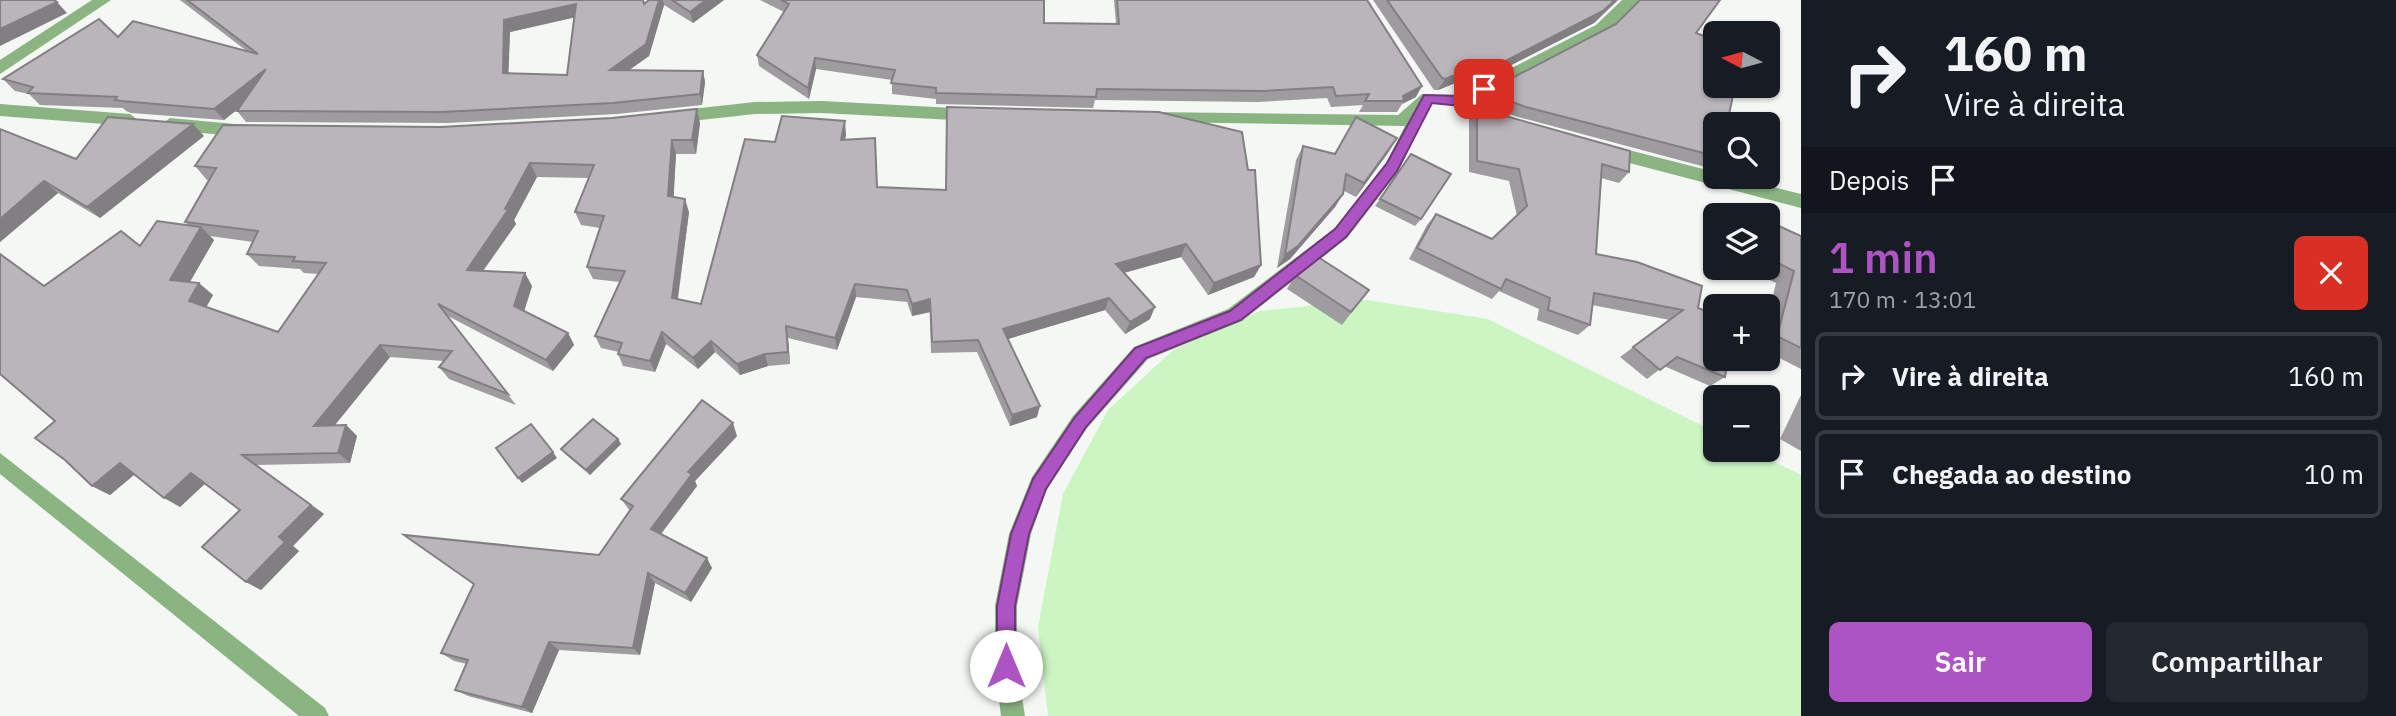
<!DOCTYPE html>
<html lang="pt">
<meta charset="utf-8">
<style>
body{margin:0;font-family:"IBM Plex Sans",sans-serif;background:#242831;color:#f1f3f6;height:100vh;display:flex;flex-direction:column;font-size:26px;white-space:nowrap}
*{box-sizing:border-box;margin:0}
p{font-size:23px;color:#9ea1a6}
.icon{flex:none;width:38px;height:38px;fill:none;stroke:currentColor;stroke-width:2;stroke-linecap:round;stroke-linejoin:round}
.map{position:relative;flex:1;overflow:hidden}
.drawer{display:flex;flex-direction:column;background:#171b24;width:595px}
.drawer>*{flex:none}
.hud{background:#171b24;color:#f1f3f6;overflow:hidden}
.needle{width:46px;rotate:276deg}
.tools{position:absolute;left:1703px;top:21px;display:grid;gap:14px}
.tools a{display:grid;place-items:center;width:77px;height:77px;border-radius:10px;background:#171b24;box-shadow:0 2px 5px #0004;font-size:35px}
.pin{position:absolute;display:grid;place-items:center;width:60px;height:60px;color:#fff;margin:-30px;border-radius:14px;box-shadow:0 4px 10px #0006}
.me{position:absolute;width:77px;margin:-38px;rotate:0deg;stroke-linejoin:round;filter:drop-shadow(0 0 5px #0008)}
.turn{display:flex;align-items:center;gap:24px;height:147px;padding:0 28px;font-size:32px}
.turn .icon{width:91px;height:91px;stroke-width:2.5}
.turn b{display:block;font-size:49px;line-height:60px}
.then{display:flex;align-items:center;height:66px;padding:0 28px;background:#0003;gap:14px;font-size:26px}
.round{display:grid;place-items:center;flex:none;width:74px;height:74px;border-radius:10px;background:#242831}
.summary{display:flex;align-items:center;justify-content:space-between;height:119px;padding:0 28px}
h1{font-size:42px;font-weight:600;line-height:52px;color:#ac54c1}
.primary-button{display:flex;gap:14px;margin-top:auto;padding:14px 28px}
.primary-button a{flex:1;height:80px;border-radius:10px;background:#ac54c1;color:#fff;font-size:28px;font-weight:600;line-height:80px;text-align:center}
.primary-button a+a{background:#242831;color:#f1f3f6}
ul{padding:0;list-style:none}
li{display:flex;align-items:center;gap:21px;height:88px;margin:0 14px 10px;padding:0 14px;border:4px solid #363941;border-radius:10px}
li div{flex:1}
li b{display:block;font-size:26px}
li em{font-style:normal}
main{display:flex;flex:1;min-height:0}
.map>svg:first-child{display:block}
</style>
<main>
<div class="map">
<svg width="1801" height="716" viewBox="0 0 1801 716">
<rect width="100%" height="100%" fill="#f4f7f3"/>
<path fill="#cbf6c2" d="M1367 300 1488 319 1715 432V450H1751L1801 475V716H1048L1038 627 1063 494 1108 410 1173 350 1260 311Z"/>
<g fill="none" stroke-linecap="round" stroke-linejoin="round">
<g fill="#8ab481" fill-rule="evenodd">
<path d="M92 0H111L0 74V60Z"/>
<path d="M1622 0H1639L1606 33 1467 105 1431 104 1398 172 1347 238 1242 321 1148 359 1087 428 1047 489 1031 534 1017 606V666L1025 716H1001L995 666V606L1009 534 1032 477 1073 416 1134 347 1228 309 1335 228 1386 163 1405 126 1156 122 1148 116 1150 112 1398 115 1422 94 1459 95 1596 25Z"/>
<path d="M822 101 972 109 980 115 972 121 822 113 755 114 673 123 665 117 673 111 755 102Z"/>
<path d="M0 104 130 114 138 120 130 126 0 116Z"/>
<path d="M170 118 245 125 253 131 245 137 170 130 162 124Z"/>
<path d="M1605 144 1715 172V177H1734L1801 194V208L1599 155 1597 150 1599 145Z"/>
</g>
<path fill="#8ab481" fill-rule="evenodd" d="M0 453 325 708 329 716H299L0 474Z"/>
</g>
<g fill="#9f9ca0" fill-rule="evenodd">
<path d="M180 0H643L644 4 649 0H724L693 23 664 5 649 56 629 70 703 71 705 82 702 105 617 114 448 123 246 122 237 111 238 109 224 120 131 113 126 111 123 108 40 105 29 94 15 91 3 79 118 37 248 52ZM575 17 567 75 508 73 510 32Z"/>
<path d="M760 0H1044V23L1116 24 1114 0H1367L1416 97 1402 104 1397 112H1359L1363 105 1331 107 1327 98 1258 102 1095 100 1093 108 936 104V99L892 94V80L816 69 809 99 759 66 757 55 784 12Z"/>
<path d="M1373 0H1618L1594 23 1468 87V78L1438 90H1434Z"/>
<path d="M1696 33 1715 124V162L1709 168 1518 117 1477 103 1485 92Z"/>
<path d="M947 107 1261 265 1254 277 1208 295 1181 257 1124 273 1150 319 1125 334 1105 310 1008 339 1037 417 1010 426 977 352 931 353 930 312 912 316 907 302 856 297 837 350 788 338 790 364 768 366 740 375 715 352 698 369 666 344 655 372 623 366 618 354 619 352 601 348 595 336 620 282 593 279 587 267 600 228 581 225 575 212 589 178 537 177 514 220 516 224 483 271 532 286 524 311 568 333 574 345 553 371 448 316 516 405 449 379 439 367 444 361 390 357 335 425H346L357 436 350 463 256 465 324 514 293 546 299 551 261 590 246 582 240 510 205 483 180 507 134 475 110 495 92 486 55 421 44 286 188 225 185 222 209 180H207L195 166 440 127 700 123 696 154H676L673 197 689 212 678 299 701 304 775 142 846 135 845 139 877 187 946 190ZM210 236 253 242 247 254 259 266 300 269 304 273 318 274 278 332 206 307 213 295 190 282 214 240Z"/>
<path d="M1477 108 1629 172 1619 183 1601 178 1596 254 1698 308 1725 377 1710 386 1664 366 1647 379 1620 357 1670 320 1592 305 1590 325 1578 335 1537 320 1539 309 1499 291 1492 299 1409 259 1427 225 1436 214 1492 239 1517 216 1509 181 1469 172V119Z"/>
<path d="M0 129 76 159 204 136 100 218 58 193 0 242Z"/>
<path d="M1397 138 1356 197 1344 191 1335 207 1290 259 1277 268 1296 160 1303 146 1335 154Z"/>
<path d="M1411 154 1421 219 1415 226 1375 206Z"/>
<path d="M1768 221 1801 236V369L1768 352V317L1776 283 1744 268H1768Z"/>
<path d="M1295 275 1369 290 1342 325 1287 289Z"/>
<path d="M1801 395V451L1780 439Z"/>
<path d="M737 436 695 481 697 486 661 534 712 568 691 602 655 583 640 655 559 650 532 713 468 696 455 690 467 664 454 661 441 653 474 584 404 535 599 555 630 511 621 499Z"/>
<path d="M618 439 621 444 590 475 565 454 561 449Z"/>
</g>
<g fill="#827f82">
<path d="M659 0H663L664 5 649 56 614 81 610 70Z"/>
<path d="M706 0H724L693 23 690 12Z"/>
<path d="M1615 0H1618L1594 23 1468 87 1476 76Z"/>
<path d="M57 2 67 13 0 46V29Z"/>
<path d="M576 4 581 16 510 32 508 85 503 73 504 20Z"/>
<path d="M815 58 816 69 809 99 808 88Z"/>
<path d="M1476 67 1468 78 1438 90 1445 79Z"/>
<path d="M266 69 274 80 224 120 214 109Z"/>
<path d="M703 71 705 82 702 105 700 94Z"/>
<path d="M1422 86 1416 97 1402 104 1404 101 1403 96Z"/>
<path d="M697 109 700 123 696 154 692 140Z"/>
<path d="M845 121 846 135 842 153 841 140Z"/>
<path d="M193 124 204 136 100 218 87 207Z"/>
<path d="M1397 138 1388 153 1356 197 1364 183Z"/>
<path d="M672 140 676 154 673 209 668 196Z"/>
<path d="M530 163 537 177 514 220 516 224 475 282 467 270 505 209Z"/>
<path d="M44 181 58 193 0 242V219Z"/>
<path d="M1343 194 1335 207 1290 259 1277 268 1285 255Z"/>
<path d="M685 199 689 212 676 310 672 298Z"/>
<path d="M201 227 214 240 184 292 170 280Z"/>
<path d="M1186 244 1181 257 1112 276 1116 264Z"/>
<path d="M1261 265 1254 277 1208 295 1214 283Z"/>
<path d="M525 273 532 286 522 318 514 306Z"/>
<path d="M199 283 213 295 203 313 189 301Z"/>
<path d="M855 284 856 297 837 350 835 338Z"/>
<path d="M1109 298 1105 310 1001 341 1003 329Z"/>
<path d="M930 299V312L912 316V304Z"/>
<path d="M1155 307 1150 319 1125 334 1130 322Z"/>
<path d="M786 326 788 338 790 364 788 352Z"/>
<path d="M662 332 666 344 655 372 650 361Z"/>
<path d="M568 333 574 345 553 371 546 360Z"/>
<path d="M711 341 715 352 698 369 693 358Z"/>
<path d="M380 345 390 357 326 436 314 426Z"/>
<path d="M765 354 768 366 740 375 737 364Z"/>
<path d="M1040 406 1037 417 1010 426 1012 415Z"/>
<path d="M733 423 737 436 695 481 697 486 657 539 651 529 688 472Z"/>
<path d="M346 425 357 436 350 463 338 453Z"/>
<path d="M618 439 621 444 590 475 586 470Z"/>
<path d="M553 452 557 458 522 483 518 478Z"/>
<path d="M242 455 324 514 293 546 299 551 261 590 246 582Z"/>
<path d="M120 463 136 473 110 495 92 486Z"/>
<path d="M191 473 207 482 180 507 164 498Z"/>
<path d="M707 558 712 568 691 602 685 593Z"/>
<path d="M648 573 655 583 640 655 633 648Z"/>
<path d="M549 642 559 650 532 713 522 707Z"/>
</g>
<g fill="#b9b5ba" stroke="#827f82" stroke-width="2" fill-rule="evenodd">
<path d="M0 0H54L57 2 0 29Z"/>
<path d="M187 0H643L644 4 649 0H659L646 44 610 70 703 71 700 94 613 103 442 112 237 111 266 69 214 109 121 101 115 100 117 97 28 93 33 87 3 79 99 19 118 37 133 21 258 54ZM576 4 567 75 503 73 504 20Z"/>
<path d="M672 0H706L690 12Z"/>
<path d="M781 0H1044V23L1119 24 1117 0H1367L1422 86 1403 96 1404 101H1365L1369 94 1336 96 1333 87 1263 91 1097 89 1096 97 936 93V88L891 83 895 70 815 58 808 88 757 55 789 4Z"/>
<path d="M1387 0H1615L1603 11 1476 76V67L1445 79 1442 78Z"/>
<path d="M1640 0H1720L1696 33 1715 40V86H1735L1727 124H1715V156L1526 107 1485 92 1616 24Z"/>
<path d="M947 107 1159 112 1242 132 1248 170H1255L1261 265 1214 283 1186 244 1116 264 1155 307 1130 322 1109 298 1003 329 1040 406 1012 415 978 340 932 342 930 299 912 304 907 290 855 284 835 338 786 326 788 352 765 354 737 364 711 341 693 358 662 332 650 361 618 354 622 343 595 336 625 271 587 267 604 216 575 212 594 165 530 163 505 209 508 210 467 270 525 273 514 306 568 333 546 360 438 304 508 394 439 367 452 351 380 345 314 426 346 425 338 453 242 455 311 505 279 537 285 542 246 582 202 547 240 510 191 473 164 498 120 463 92 486 65 460 35 438 55 421 0 374V254L44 286 121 231 140 246 157 221 201 227 170 280 199 283 189 301 278 332 326 263 293 261 295 257 247 254 258 231 185 222 216 168 195 166 223 125 440 127 612 118 697 109 692 140H672L668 196 685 199 672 298 701 304 745 139 775 142 782 116 845 121 841 140 875 138 877 187 946 190Z"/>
<path d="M1477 108 1630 151 1629 172 1602 164 1596 254 1637 262 1702 286 1698 308 1715 315V359H1728L1725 377 1677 357 1660 370 1633 347 1683 310 1594 293 1590 325 1548 310 1550 298 1506 279 1501 289 1417 248 1436 214 1492 239 1527 206 1519 169 1477 161Z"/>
<path d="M108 117 193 124 87 207 44 181 0 219V129L76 159Z"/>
<path d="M1356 117 1397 138 1364 183 1346 174 1343 194 1298 246 1285 255 1303 146 1335 154Z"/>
<path d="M1411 154 1451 174 1421 219 1380 199Z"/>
<path d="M1768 221 1801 236V348L1777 336 1794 271 1768 258Z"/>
<path d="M1318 257 1369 290 1351 312 1295 275Z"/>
<path d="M702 400 733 423 688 472 692 474 651 529 707 558 685 593 648 573 633 648 549 642 522 707 455 690 468 660 441 653 474 584 404 535 599 555 633 506 621 499Z"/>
<path d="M593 419 618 439 586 470 561 449Z"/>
<path d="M531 424 553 452 518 478 496 448Z"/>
</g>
<path fill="#ac54c1" stroke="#70377d" stroke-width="2" d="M1484 84 1489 85V92L1461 106 1432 103 1397 171 1346 237 1241 320 1146 358 1086 427 1046 489 1029 534 1015 606V666L1013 672 1006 675 999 672 997 666V606L1011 534 1033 479 1075 417 1135 348 1230 311 1335 229 1387 163 1424 95 1459 96Z"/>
</svg>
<div class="tools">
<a><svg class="needle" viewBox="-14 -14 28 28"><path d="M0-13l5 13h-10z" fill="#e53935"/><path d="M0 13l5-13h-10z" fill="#9ea1a6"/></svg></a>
<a><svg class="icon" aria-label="search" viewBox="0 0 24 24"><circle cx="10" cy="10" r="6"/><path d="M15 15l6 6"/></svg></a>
<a><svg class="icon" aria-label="layers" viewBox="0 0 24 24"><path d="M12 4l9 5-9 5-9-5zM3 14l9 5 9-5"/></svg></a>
<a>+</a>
<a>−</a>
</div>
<div class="pin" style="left:1484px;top:89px;background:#d93025"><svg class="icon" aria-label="arrive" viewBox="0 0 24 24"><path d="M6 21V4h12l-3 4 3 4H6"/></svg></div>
<svg class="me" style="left:1006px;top:666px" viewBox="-20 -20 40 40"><circle r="19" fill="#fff"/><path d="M0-13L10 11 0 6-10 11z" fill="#ac54c1"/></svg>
</div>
<section class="drawer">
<div class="hud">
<div class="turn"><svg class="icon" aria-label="right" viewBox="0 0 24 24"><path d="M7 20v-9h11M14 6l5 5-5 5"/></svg><div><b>160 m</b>Vire à direita</div></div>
<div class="then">Depois<svg class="icon" aria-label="arrive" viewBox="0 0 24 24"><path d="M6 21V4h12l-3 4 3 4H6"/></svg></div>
</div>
<div class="summary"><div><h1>1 min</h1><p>170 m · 13:01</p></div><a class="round" style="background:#d93025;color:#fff"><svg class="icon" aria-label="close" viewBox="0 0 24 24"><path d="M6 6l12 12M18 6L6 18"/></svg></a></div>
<ul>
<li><svg class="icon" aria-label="right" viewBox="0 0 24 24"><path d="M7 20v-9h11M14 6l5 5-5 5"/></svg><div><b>Vire à direita</b></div><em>160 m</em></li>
<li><svg class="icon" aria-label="arrive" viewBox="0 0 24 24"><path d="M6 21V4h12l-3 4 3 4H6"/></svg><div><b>Chegada ao destino</b></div><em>10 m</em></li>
</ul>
<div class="primary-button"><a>Sair</a><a>Compartilhar</a></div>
</section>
</main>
